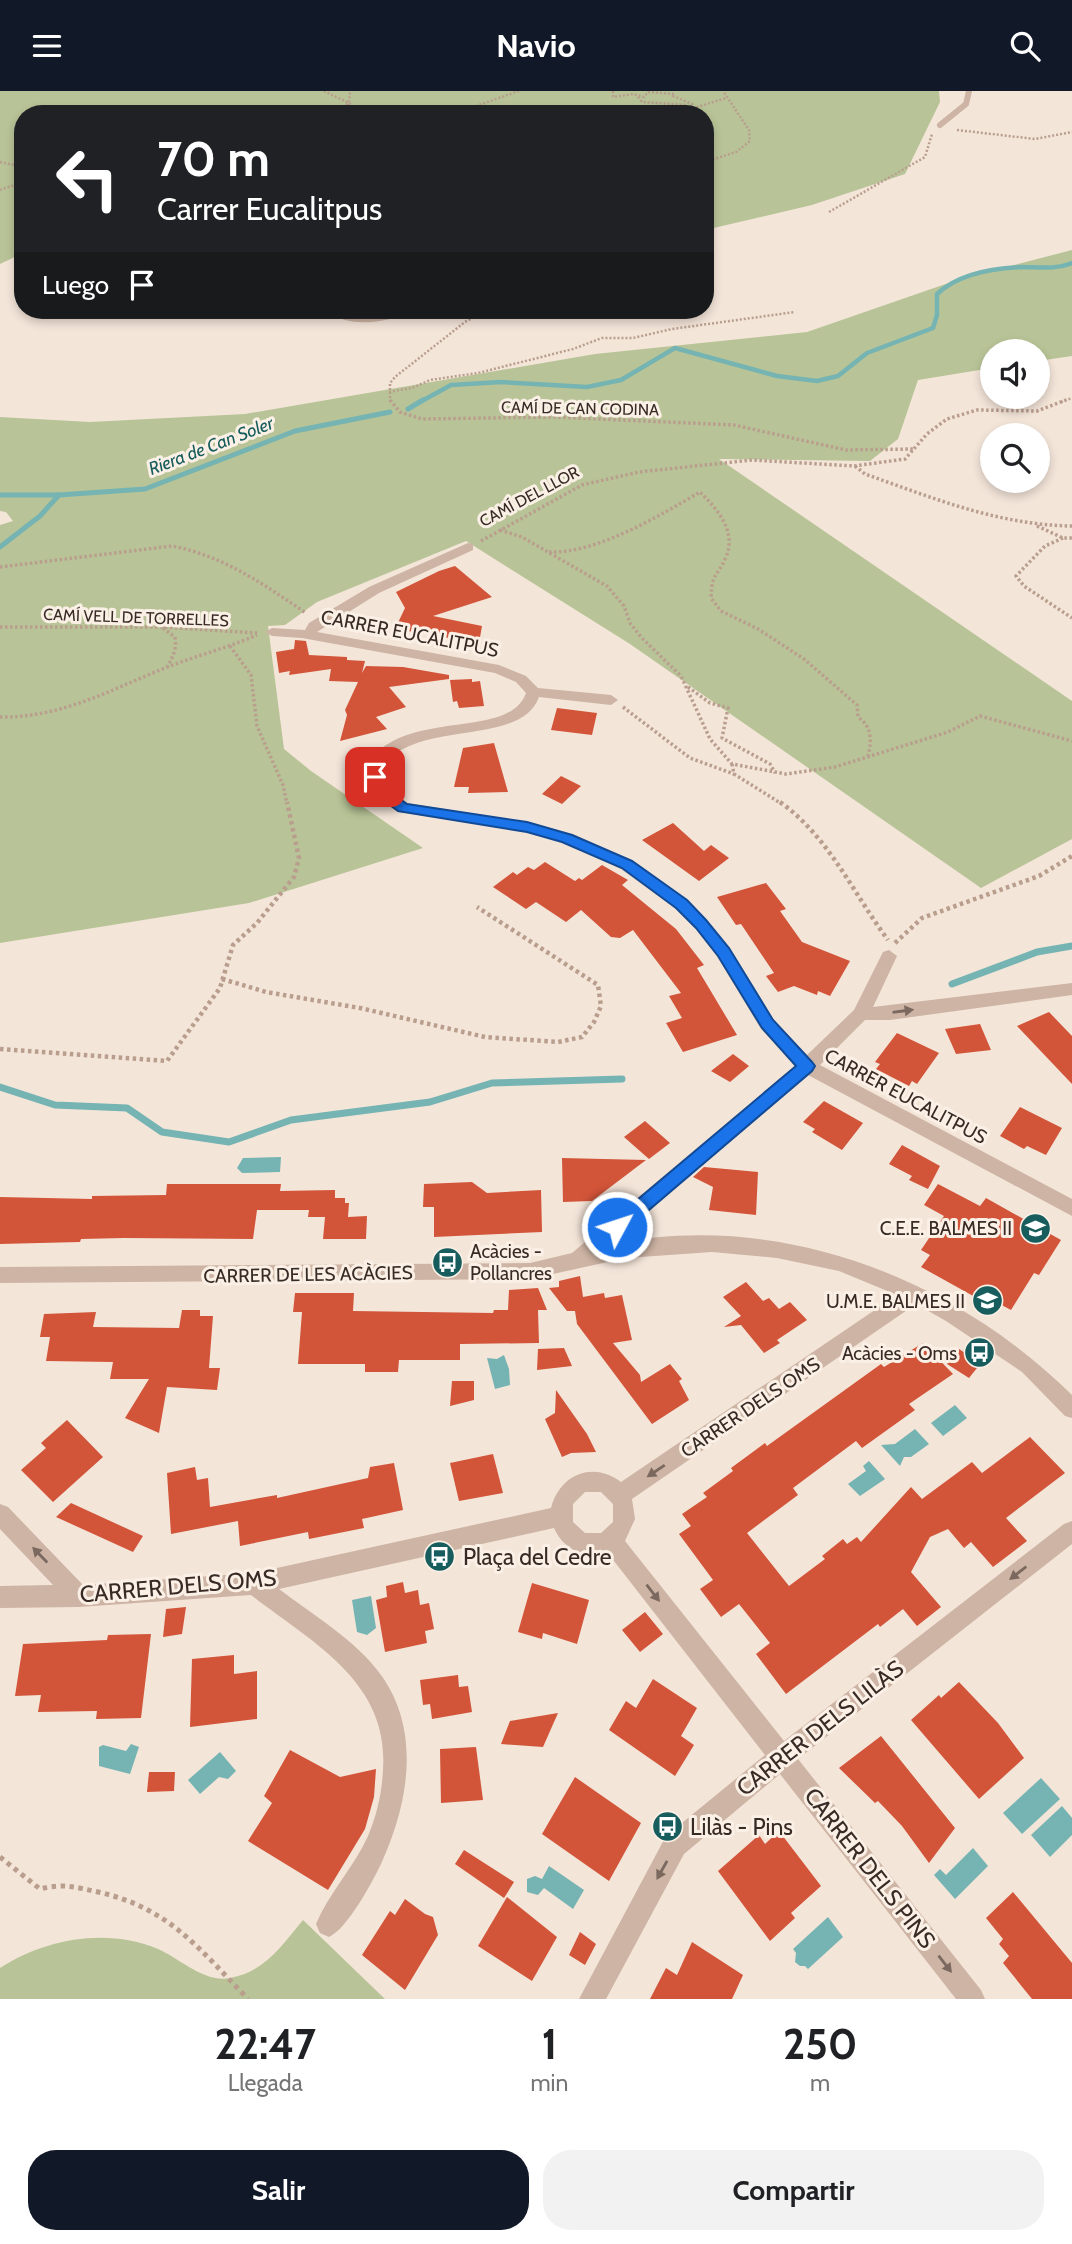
<!DOCTYPE html>
<html lang="es">
<meta charset="utf-8">
<style>
body{margin:0;font-family:Cabin,sans-serif;background:#f2f2f2;color:#202124;height:100vh;display:flex;flex-direction:column;font-size:26px;white-space:nowrap}
*{box-sizing:border-box;margin:0}
p{font-size:23px;color:#757577}
.icon{flex:none;width:38px;height:38px;fill:none;stroke:currentColor;stroke-width:2;stroke-linecap:round;stroke-linejoin:round}
.map{position:relative;height:1908px;overflow:hidden}
.side{display:flex;flex-direction:column;background:#fff;flex:1}
.side>*{flex:none}
.guide{position:absolute;left:14px;top:14px;width:700px;height:214px;border-radius:28px;box-shadow:0 4px 10px #0003;background:#202124;color:#fff;overflow:hidden}
.buttons{position:absolute;left:980px;top:248px;display:grid;gap:14px}
.buttons a{display:grid;place-items:center;width:70px;height:70px;border-radius:50%;background:#fff;box-shadow:0 4px 10px #0003;font-size:35px}
.pin{position:absolute;display:grid;place-items:center;width:60px;height:60px;color:#fff;margin:-30px;border-radius:14px;box-shadow:0 4px 10px #0006}
.me{position:absolute;width:77px;margin:-38px;rotate:50deg;stroke-linejoin:round;filter:drop-shadow(0 0 5px #0008)}
.turn{display:flex;align-items:center;gap:24px;height:147px;padding:0 28px;font-size:32px}
.turn .icon{width:91px;height:91px;stroke-width:2.5}
.turn b{display:block;font-size:49px;line-height:60px}
.then{display:flex;align-items:center;height:66px;padding:0 28px;background:#0003;gap:14px;font-size:26px}
.eta{display:flex;justify-content:space-evenly;align-items:center;height:119px;text-align:center}
.eta b{font-size:42px;font-weight:800;line-height:49px}
.action{display:flex;gap:14px;margin-top:auto;padding:14px 28px}
.action a{flex:1;height:80px;border-radius:28px;background:#111827;color:#fff;font-size:28px;font-weight:800;line-height:80px;text-align:center}
.action a+a{background:#f2f2f2;color:#202124}
header{display:flex;justify-content:space-between;align-items:center;height:91px;padding:0 28px;background:#111827;color:#fff;font-size:32px;font-weight:800}
.map>svg:first-child{display:block}
</style>
<header><svg class="icon" aria-label="menu" viewBox="0 0 24 24"><path d="M4 6h16M4 12h16M4 18h16"/></svg>Navio<svg class="icon" aria-label="search" viewBox="0 0 24 24"><circle cx="10" cy="10" r="6"/><path d="M15 15l6 6"/></svg></header>
<div class="map">
<svg width="1072" height="1908" viewBox="0 0 1072 1908">
<rect width="100%" height="100%" fill="#f4e5d9"/>
<g fill="#b8c497">
<path d="M0 0H939L940 11 905 83 812 114 705 139V23H23V162L0 173Z"/>
<path d="M1072 159V265L1038 270V261H992V277L918 289 898 348 870 370 719 368 1072 610V748L981 797 630 553 466 450 317 511 285 534 268 535 284 658 311 680 423 757 249 812 0 852V434L13 430 6 421 0 420V326L90 331 245 323 595 263 807 241 960 188Z"/>
<path d="M303 1829 385 1908H0V1877C44 1848 107 1836 158 1858 181 1868 204 1892 230 1887 265 1881 282 1854 303 1829Z"/>
</g>
<g fill="#75b4b2">
<path d="M281 1066 280 1081 242 1082 237 1077 243 1067Z"/>
<path d="M504 1264 509 1278 510 1294 495 1298 487 1267 497 1268Z"/>
<path d="M955 1314 967 1327 943 1345 931 1332Z"/>
<path d="M915 1338 929 1353 911 1366H904L900 1375 881 1354 895 1353Z"/>
<path d="M869 1370 885 1388 860 1405 848 1393 866 1380 863 1375Z"/>
<path d="M371 1505 376 1537 367 1544 357 1541 352 1509Z"/>
<path d="M131 1653 139 1656 130 1683 99 1675V1656L103 1654 126 1660Z"/>
<path d="M220 1661 236 1680 228 1688 219 1686 200 1703 188 1689Z"/>
<path d="M1041 1687 1060 1708 1022 1743 1003 1722Z"/>
<path d="M1062 1715 1072 1727V1744L1050 1766 1031 1744Z"/>
<path d="M973 1757 988 1775 955 1808 934 1784 940 1778 946 1784Z"/>
<path d="M549 1775 584 1799 573 1818 544 1797 538 1804 527 1801V1788L535 1785 542 1788Z"/>
<path d="M828 1826 843 1846 808 1878 805 1875H800L795 1871 796 1862 793 1858Z"/>
</g>
<g fill="none" stroke-linecap="round" stroke-linejoin="round">
<path stroke="#75b4b2" stroke-width="4.5" d="M420 311 451 294 501 291 587 296 621 289 675 257 777 285 817 290 838 285 867 262 933 237 937 224V203C958 183 994 177 1022 176 1039 176 1055 179 1072 172"/>
<g stroke="#75b4b2" stroke-width="5">
<path d="M408 318 423 309"/>
<path d="M0 404H59L145 398 295 340 390 321"/>
<path d="M0 456 40 425 59 404"/>
</g>
<g stroke="#75b4b2" stroke-width="7">
<path d="M952 893 1037 861 1072 855"/>
<path d="M0 996 55 1014 127 1017 162 1041 229 1051 291 1029 430 1011 492 992 622 988"/>
</g>
</g>
<g fill="#d25439">
<path d="M455 475 492 506 433 525 482 535 479 552 395 538 405 517 396 501 439 480Z"/>
<path d="M295 549 306 550 309 564 347 566V569L365 570 362 582 366 575 403 576 449 584V588L389 596 406 616 376 626 387 638 340 650 347 624 345 619 358 591 329 590 331 578 289 584 290 580 279 582 276 561 294 558Z"/>
<path d="M472 588V591L480 590 484 615 459 617 457 610 453 611 450 589Z"/>
<path d="M557 617 597 622 592 644 551 639Z"/>
<path d="M494 652 508 701 468 702 469 696H454L463 657Z"/>
<path d="M561 685 581 695 562 713 542 703Z"/>
<path d="M673 732 704 760 711 754 729 767 699 790 642 749Z"/>
<path d="M545 771 575 790 579 787 582 789 602 774 628 789 622 794 676 838 704 874 697 877 737 944 683 961 666 932 682 927 669 905 681 902 633 839 620 847 611 846 581 819 566 831 536 811 526 818 493 796 513 781 517 784 528 776 534 779Z"/>
<path d="M766 792 786 818 780 820 802 851 850 870 830 905 818 900 817 904 794 895 778 901 766 885 774 882 741 833 736 834 717 806Z"/>
<path d="M1049 921 1072 945V993L1017 935Z"/>
<path d="M980 933 991 959 956 963 945 938Z"/>
<path d="M897 942 939 962 917 993 912 990 909 995 876 978 880 973 875 971Z"/>
<path d="M733 963 749 975 730 991 711 980Z"/>
<path d="M824 1010 863 1032 842 1059 812 1041 815 1038 803 1031Z"/>
<path d="M1020 1016 1062 1037 1046 1064 1027 1055 1024 1058 1000 1045Z"/>
<path d="M645 1030 670 1052 649 1068 624 1046Z"/>
<path d="M902 1054 940 1075 928 1098 909 1089 912 1085 889 1073Z"/>
<path d="M562 1067 646 1069 592 1110 563 1111Z"/>
<path d="M704 1076 758 1081 756 1124 709 1119 713 1096 693 1086Z"/>
<path d="M472 1091 487 1102 541 1099 542 1141 434 1146V1116H423L424 1093Z"/>
<path d="M167 1093H281L280 1100 335 1099V1107H345V1112H349L348 1126 367 1125 366 1148H323L325 1126H308L309 1119H257L253 1148 124 1147 81 1148 80 1151 0 1153V1106L92 1108V1105L166 1104Z"/>
<path d="M938 1093 980 1115 986 1107 1061 1149 1039 1184 1034 1182 1011 1219 996 1211 993 1216 921 1176 930 1164 921 1159 944 1125 924 1114Z"/>
<path d="M580 1185 583 1206 604 1202 605 1207 622 1204 632 1249 613 1252 640 1284 641 1291 670 1273 682 1288 679 1290 689 1309 652 1333 577 1233 575 1220H567L549 1197 559 1196V1190Z"/>
<path d="M746 1191 763 1210 769 1207 779 1218 790 1211 807 1229 777 1249 780 1252 764 1262 741 1234 724 1236 741 1225 723 1206Z"/>
<path d="M538 1197 547 1219H538L539 1252 460 1253V1269H399L398 1281H365V1273H298L302 1221H293L295 1202H354L353 1220 493 1222 494 1219H508L509 1199Z"/>
<path d="M182 1219H200V1225H213L209 1277H220L217 1299 167 1296 159 1342 125 1327 149 1288H110L113 1271 46 1270 50 1246H40L44 1223 96 1221 93 1236 179 1237Z"/>
<path d="M923 1252 953 1283 909 1313 915 1319 862 1357 856 1350 793 1397 798 1404 747 1442 789 1495 825 1468 822 1465 843 1448 847 1453 857 1446 861 1451 911 1396 922 1408 972 1371 982 1382 1030 1346 1065 1382 1006 1427 1027 1450 993 1476 971 1451 964 1457 948 1438 930 1446 911 1481 941 1516 917 1535 903 1518 880 1536 878 1533 786 1603 756 1563 770 1552 739 1513 721 1526 700 1498 713 1489 679 1443 691 1435 682 1423 707 1406 703 1402 733 1380 731 1377 765 1352 767 1355 881 1273 884 1276Z"/>
<path d="M564 1257 572 1275 537 1279 538 1258Z"/>
<path d="M959 1258 981 1272 969 1287 947 1273Z"/>
<path d="M452 1290H474V1309L450 1315Z"/>
<path d="M556 1299 587 1343 596 1361 571 1362 562 1366 545 1328 555 1322Z"/>
<path d="M67 1329 103 1366 53 1411 21 1379 46 1357 41 1352Z"/>
<path d="M493 1363 503 1402 459 1410 450 1372Z"/>
<path d="M394 1372 403 1419 362 1428 364 1437 309 1448 308 1441 240 1455 238 1430 171 1443 167 1382 195 1376 197 1389 208 1387 210 1416 277 1404V1407L368 1387 370 1376Z"/>
<path d="M71 1412 143 1445 133 1461 56 1426Z"/>
<path d="M403 1491 405 1502 418 1499 420 1514 429 1512 434 1538 425 1540 427 1552 385 1561 376 1509 387 1506 386 1495Z"/>
<path d="M532 1492 589 1509 577 1553 543 1542 542 1548 518 1541Z"/>
<path d="M186 1516 182 1543 163 1546 166 1518Z"/>
<path d="M645 1521 663 1543 640 1561 622 1539Z"/>
<path d="M151 1543 141 1627 96 1628 97 1620 38 1621 41 1604 15 1605 23 1553 107 1549 108 1544Z"/>
<path d="M234 1564V1583L257 1580V1628L190 1636 192 1568Z"/>
<path d="M458 1584 459 1596 468 1595 472 1621 432 1628 430 1613 423 1614 420 1589Z"/>
<path d="M653 1588 697 1617 681 1645 694 1654 675 1685 609 1639 626 1610 636 1617Z"/>
<path d="M959 1591 998 1632 1024 1667 979 1708 911 1629 939 1604 941 1607Z"/>
<path d="M558 1622 543 1656 501 1653 510 1630Z"/>
<path d="M881 1645 955 1737 929 1772 902 1735 878 1710 875 1712 839 1677Z"/>
<path d="M476 1656 483 1709 441 1712 440 1658Z"/>
<path d="M290 1659 340 1686 376 1678 374 1706 365 1738 328 1799 248 1750 272 1712 264 1705Z"/>
<path d="M149 1681H175L174 1700 147 1701Z"/>
<path d="M575 1686 641 1732 609 1790 542 1743Z"/>
<path d="M779 1740 821 1795 791 1822 795 1827 770 1850 718 1780 759 1744 765 1753Z"/>
<path d="M464 1759 514 1791 504 1807 455 1773Z"/>
<path d="M1013 1801 1072 1872V1908H1032L1003 1872 1009 1865 999 1853 1003 1848 986 1827Z"/>
<path d="M507 1806 557 1846 532 1890 478 1855Z"/>
<path d="M405 1808 425 1823 433 1826 438 1844 405 1899 362 1864 390 1820 395 1824Z"/>
<path d="M580 1841 596 1853 585 1874 569 1864Z"/>
<path d="M692 1851 743 1884 732 1908H650L666 1877 677 1884Z"/>
</g>
<g fill="none" stroke-linecap="round" stroke-linejoin="round">
<g stroke="#b99e8e" stroke-width="2.5" stroke-dasharray="2 2" stroke-linecap="butt">
<path d="M324 0 349 12 357 23"/>
<path d="M613 0V6L633 3 644 6 648 1 674 3 673 5 692 13 694 17 726 7"/>
<path d="M638 6 642 11 687 14"/>
<path d="M333 23 349 12 350 0"/>
<path d="M453 23 519 0"/>
<path d="M957 39 1035 48 1072 41"/>
<path d="M0 71 23 76"/>
<path d="M705 71 736 61 750 50 749 39 723 0"/>
<path d="M0 99 23 91"/>
<path d="M829 121 925 66 932 43"/>
<path d="M389 301 412 297 430 289 478 282 573 258 602 247H633L672 238 795 221"/>
<path d="M390 311V292L395 286 465 231 487 219"/>
<path d="M1061 311 1072 307"/>
</g>
<g stroke="#b99e8e" stroke-width="3.5" stroke-dasharray="2.5 2.5" stroke-linecap="butt">
<path d="M390 309 400 321 422 328 554 326 734 334 846 359 913 358"/>
<path d="M855 375 865 383C933 407 998 434 1072 435"/>
<path d="M1037 435 1063 447H1072"/>
<path d="M500 439 522 446 607 495 624 515 630 532 641 546 681 585 710 648 732 673 786 683 835 676 948 641 980 625 1072 650"/>
<path d="M1063 447 1045 455 1016 485 1024 495 1072 527"/>
<path d="M481 450 582 394 639 381 752 369 854 375 905 368 927 343 947 328 977 319 1037 320 1066 309"/>
<path d="M549 461C596 463 659 425 700 401 717 418 737 440 726 466 717 487 712 480 711 507L721 520 758 538 804 568 857 614 858 626C872 636 872 649 868 665"/>
<path d="M0 476 172 455C224 465 263 493 306 522"/>
<path d="M0 536H161L257 542"/>
<path d="M163 537 175 546C177 558 173 566 167 576"/>
<path d="M230 555 251 584 257 635 283 694 287 713"/>
<path d="M688 596 710 612 728 617 722 647 770 673 775 682"/>
<path d="M623 616 690 667 734 683"/>
<path d="M0 626C61 627 110 599 165 577 195 565 227 557 257 544"/>
<path d="M732 673 734 683 782 713"/>
</g>
<g stroke="#b99e8e" stroke-width="4.5" stroke-dasharray="3.5 3.5" stroke-linecap="butt">
<path d="M780 711C829 746 853 802 888 849"/>
<path d="M895 852 922 827 1039 785 1072 765"/>
<path d="M222 888 266 901 360 917 485 946 558 951 582 946 594 931 601 915 598 894 477 816"/>
<path d="M0 958 167 970 220 897 233 854 257 832 294 786 299 767 287 711"/>
</g>
<path stroke="#b99e8e" stroke-width="5" stroke-dasharray="4.5 4.5" stroke-linecap="butt" d="M0 1766 40 1798C63 1792 75 1796 98 1801 170 1817 199 1858 248 1908"/>
<g stroke="#cdb4a4" stroke-width="6">
<path d="M940 34 966 13 969 0"/>
<path d="M329 219C357 236 385 226 415 219"/>
</g>
<path fill="#cdb4a4" fill-rule="evenodd" d="M468 452 473 453V459L379 502 317 541 499 574 526 585 538 597 611 604 618 609 611 614 539 606C521 656 420 628 383 674L386 697 407 712 527 731 573 743 633 770 687 809 707 829 729 857 773 928 807 964 854 919 883 861 889 859 897 865 873 916 1072 892V904L890 929H865L820 974 1072 1108V1125L808 984 609 1154C776 1118 953 1186 1072 1304V1327L1065 1325 1022 1281 946 1230 916 1213 632 1408 635 1428 625 1450 784 1650 1064 1433 1072 1430V1453L798 1668 981 1899 985 1908H956L780 1683 684 1763 606 1908H579L666 1745 765 1664 607 1461C585 1469 563 1458 554 1437L279 1498C313 1524 356 1549 381 1584 422 1641 408 1714 381 1773 372 1792 347 1838 329 1846L320 1842 316 1833C329 1802 354 1776 368 1745 377 1724 382 1701 383 1678 389 1590 311 1551 251 1504L79 1516 0 1517V1495L53 1494 0 1438V1413L8 1416 83 1494 254 1482 551 1417C560 1383 593 1370 621 1391L897 1204 839 1180 777 1167 712 1161 626 1167 530 1188 0 1192V1176L530 1172 572 1162 796 974 761 938 717 865 695 837 675 817 621 778 562 751 527 741 398 721 374 703 367 673C405 616 509 650 526 602L516 591 495 582 302 547 272 545 265 541 272 537 305 539 309 532 369 496ZM585 1401H601L613 1413V1431L601 1442H585L573 1431V1413Z"/>
</g>
<defs><path id="oneway-solid" d="M-6-.8H1V-3.2L6.5 0L1 3.2V.8H-6Z" transform="scale(1.75)"/></defs>
<g fill="#7b695f">
<use href="#oneway-solid" transform="translate(903 920) rotate(-8)"/>
<use href="#oneway-solid" transform="translate(656 1380) rotate(146)"/>
<use href="#oneway-solid" transform="translate(40 1464) rotate(-134)"/>
<use href="#oneway-solid" transform="translate(1018 1482) rotate(142)"/>
<use href="#oneway-solid" transform="translate(653 1502) rotate(52)"/>
<use href="#oneway-solid" transform="translate(662 1779) rotate(119)"/>
<use href="#oneway-solid" transform="translate(945 1873) rotate(52)"/>
</g>
<path fill="#1a73e8" stroke="#114b97" stroke-width="2" d="M375 681 380 683 385 697 407 713 527 731 572 744 632 770 687 809 706 829 729 857 773 929 812 971 815 975 812 980 623 1141 617 1143 611 1141 608 1136 611 1131 796 975 762 937 718 865 696 837 676 817 622 777 562 751 527 741 398 720 374 702 368 686Z"/>
<defs>
<symbol id="school-disc" viewBox="-11 -11 22 22"><circle r="9.5" fill="#185d5d" stroke="#fbf0e6"/><path d="M0-5L7-2L0 1L-7-2ZM-4 1L0 2.5L4 1V4Q0 6-4 4Z" fill="#fff"/></symbol>
<symbol id="bus-disc" viewBox="-11 -11 22 22"><circle r="9.5" fill="#185d5d" stroke="#fbf0e6"/><path d="M-5-6H5V4H4V6H2V4H-2V6H-4V4H-5ZM-3.5-4V0h7V-4ZM-3.5 1.2v1.5H-2V1.2ZM2 1.2v1.5H3.5V1.2Z" fill="#fff"/></symbol>
</defs>
<g fill-rule="evenodd">
<use href="#school-disc" x="1018" y="1120" width="35" height="35"/>
<use href="#bus-disc" x="430" y="1154" width="35" height="35"/>
<use href="#school-disc" x="970" y="1192" width="35" height="35"/>
<use href="#bus-disc" x="962" y="1244" width="35" height="35"/>
<use href="#bus-disc" x="422" y="1448" width="35" height="35"/>
<use href="#bus-disc" x="650" y="1718" width="35" height="35"/>
</g>
<g text-anchor="middle" stroke-width="6" stroke-linejoin="round" paint-order="stroke">
<g font-size="16" fill="#382b26" stroke="#fbf0e6">
<text transform="translate(580 317) rotate(1)" y="6">CAMÍ DE CAN CODINA</text>
<text transform="translate(529 405) rotate(-28)" y="6">CAMÍ DEL LLOR</text>
<text transform="translate(136 526) rotate(2)" y="6">CAMÍ VELL DE TORRELLES</text>
</g>
<g font-size="18" font-style="italic" fill="#185d5d" stroke="#fbf0e6">
<text transform="translate(211 355) rotate(-21)" y="6">Riera de Can Soler</text>
</g>
<g font-size="19" fill="#382b26" stroke="#fbf0e6">
<text transform="translate(410 542) rotate(11)" y="7">CARRER EUCALITPUS</text>
<text transform="translate(906 1005) rotate(28)" y="7">CARRER EUCALITPUS</text>
<text transform="translate(308 1183) rotate(-1)" y="7">CARRER DE LES ACÀCIES</text>
<text transform="translate(750 1316) rotate(-34)" y="7">CARRER DELS OMS</text>
</g>
<g font-size="19" fill="#382b26" stroke="#fbf0e6" text-anchor="end">
<text x="1012" y="1144">C.E.E. BALMES II</text>
<text x="470" y="1167" text-anchor="start">Acàcies -<tspan x="470" dy="22">Pollancres</tspan></text>
<text x="965" y="1217">U.M.E. BALMES II</text>
<text x="957" y="1269">Acàcies - Oms</text>
</g>
<g font-size="23" fill="#382b26" stroke="#fbf0e6" text-anchor="start">
<text x="463" y="1474">Plaça del Cedre</text>
<text x="690" y="1744">Lilàs - Pins</text>
</g>
<g font-size="23" fill="#382b26" stroke="#fbf0e6">
<text transform="translate(178 1495) rotate(-5)" y="8">CARRER DELS OMS</text>
<text transform="translate(820 1637) rotate(-38)" y="8">CARRER DELS LILÀS</text>
<text transform="translate(870 1777) rotate(52)" y="8">CARRER DELS PINS</text>
</g>
</g>
</svg>
<div class="buttons">
<a><svg class="icon" aria-label="sound" viewBox="0 0 24 24"><path d="M4 9h4l5-4v14l-5-4H4zM17 9q2 3 0 6"/></svg></a>
<a><svg class="icon" aria-label="search" viewBox="0 0 24 24"><circle cx="10" cy="10" r="6"/><path d="M15 15l6 6"/></svg></a>
</div>
<div class="pin" style="left:375px;top:686px;background:#d93025"><svg class="icon" aria-label="arrive" viewBox="0 0 24 24"><path d="M6 21V4h12l-3 4 3 4H6"/></svg></div>
<svg class="me" style="left:617px;top:1136px" viewBox="-20 -20 40 40"><circle r="17" fill="#1a73e8" stroke="#fff" stroke-width="3"/><path d="M0-11L8 9 0 5-8 9z" fill="#fff"/></svg>
<div class="guide">
<div class="turn"><svg class="icon" aria-label="left" viewBox="0 0 24 24"><path d="M17 20v-9H6M10 6l-5 5 5 5"/></svg><div><b>70 m</b>Carrer Eucalitpus</div></div>
<div class="then">Luego<svg class="icon" aria-label="arrive" viewBox="0 0 24 24"><path d="M6 21V4h12l-3 4 3 4H6"/></svg></div>
</div>
</div>
<section class="side">
<div class="eta">
<div><b>22:47</b><p>Llegada</p></div>
<div><b>1</b><p>min</p></div>
<div><b>250</b><p>m</p></div>
</div>
<div class="action"><a>Salir</a><a>Compartir</a></div>
</section>
